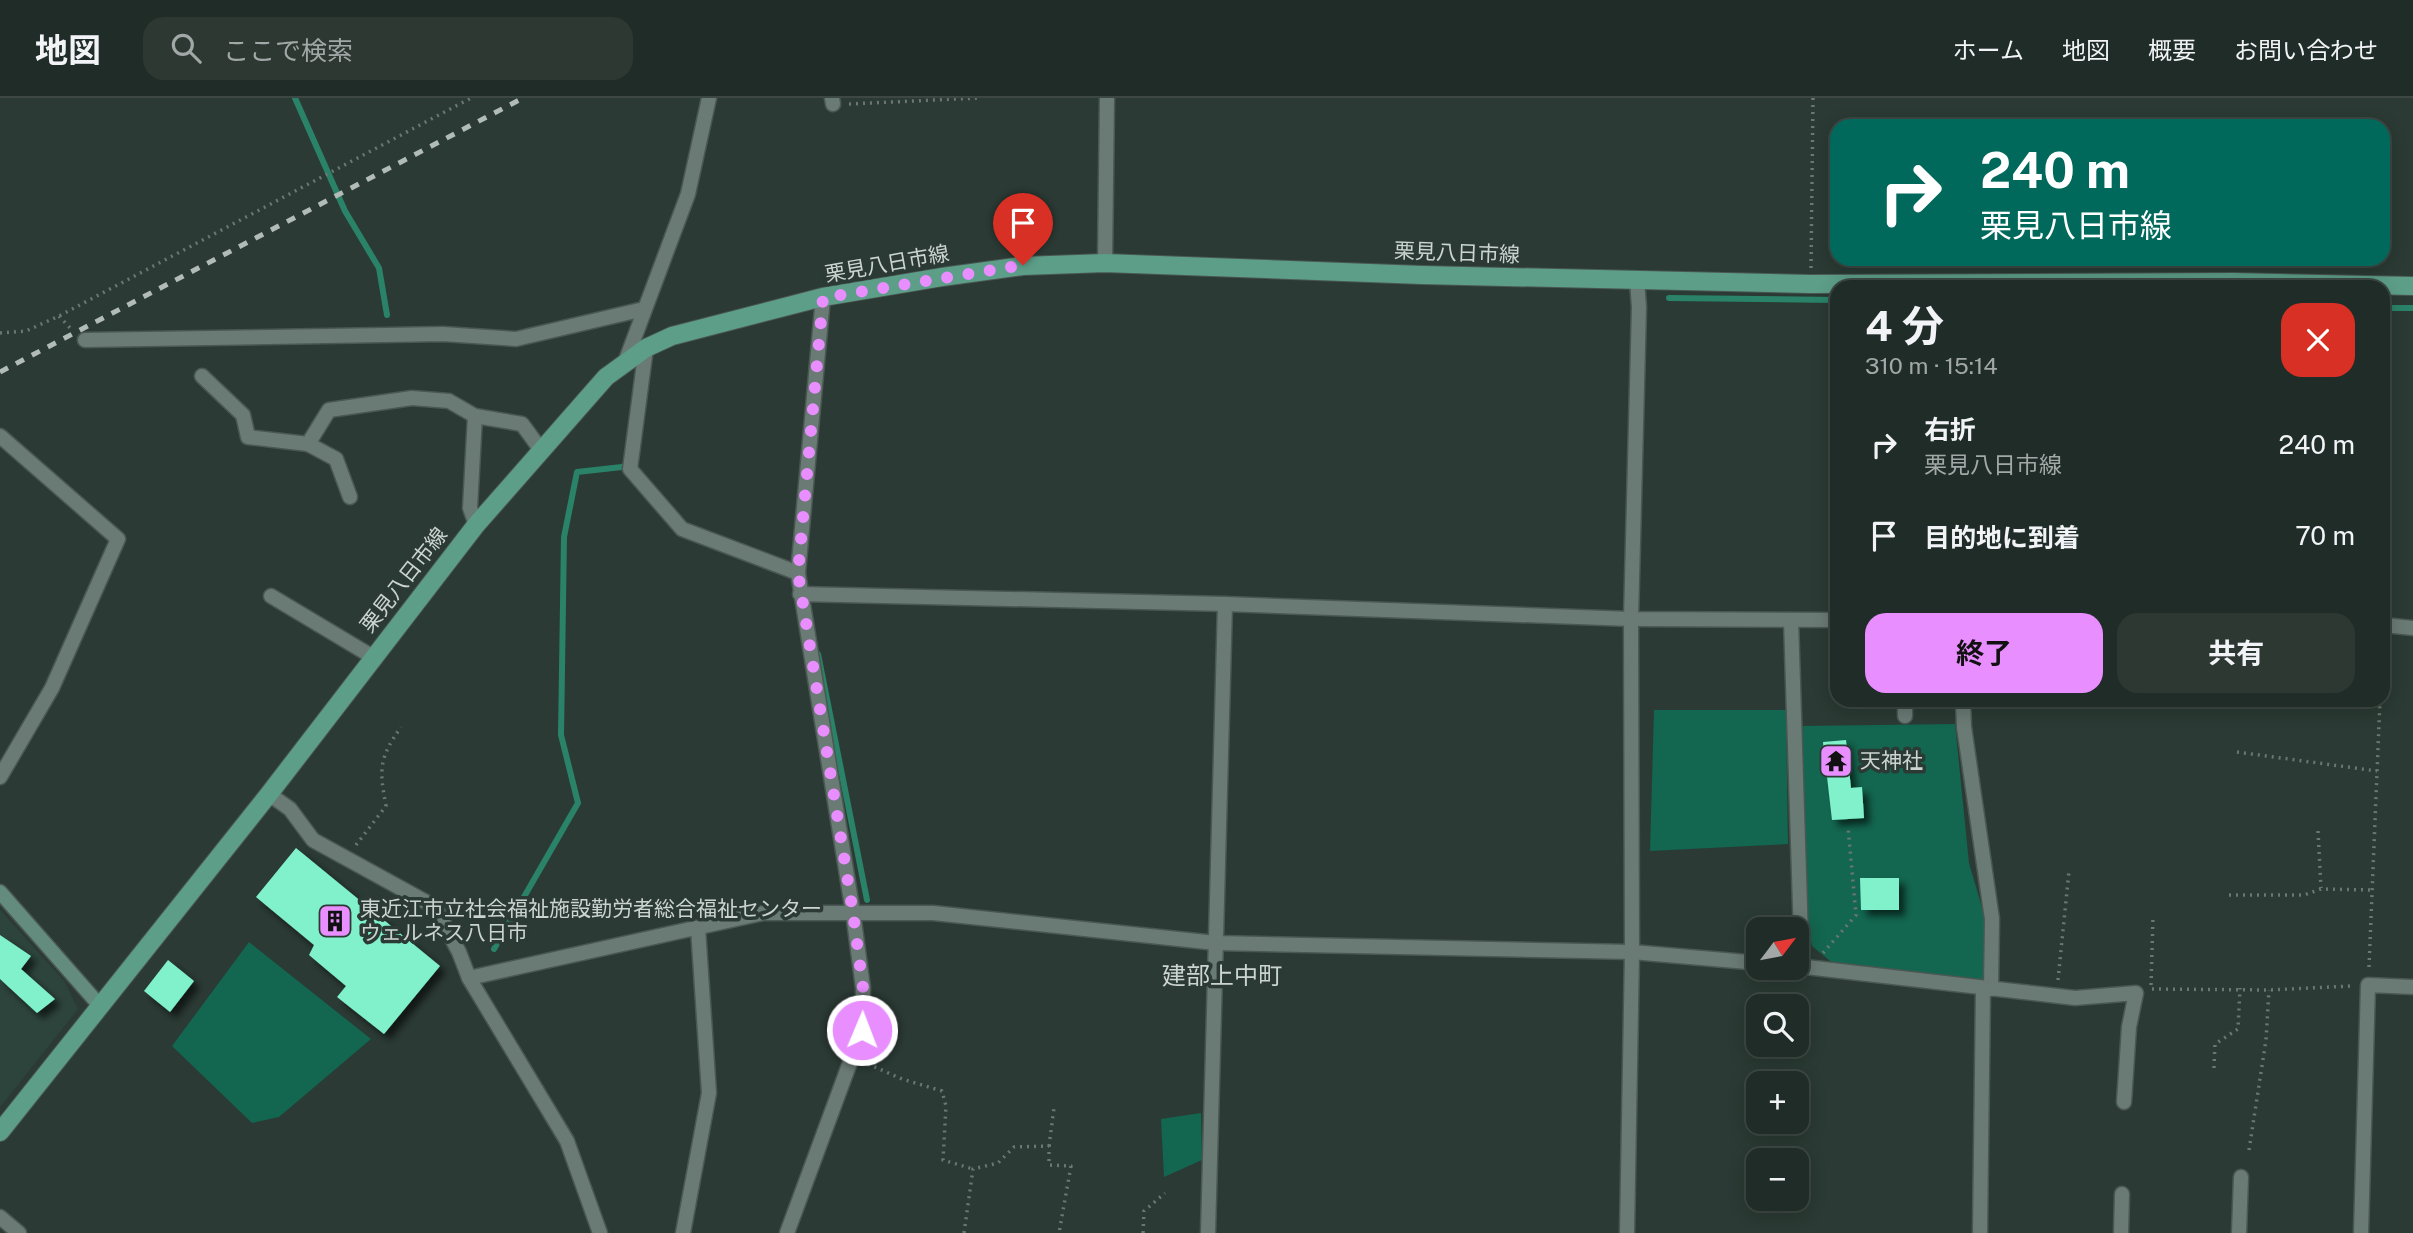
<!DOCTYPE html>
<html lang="ja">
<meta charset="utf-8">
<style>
body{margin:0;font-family:"Public Sans","Noto Sans JP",sans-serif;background:#2d3833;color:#f1f3f6;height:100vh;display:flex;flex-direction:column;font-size:26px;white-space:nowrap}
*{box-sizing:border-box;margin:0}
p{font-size:23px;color:#a2a7a7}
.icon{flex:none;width:38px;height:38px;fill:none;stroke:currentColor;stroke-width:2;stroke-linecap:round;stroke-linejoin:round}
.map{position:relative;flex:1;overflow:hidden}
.panel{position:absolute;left:1830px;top:182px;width:560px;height:427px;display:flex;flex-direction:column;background:#202c27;border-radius:21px;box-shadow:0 4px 18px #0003,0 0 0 2px #3d4844}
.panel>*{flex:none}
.hud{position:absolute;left:1830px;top:21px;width:560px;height:147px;border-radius:21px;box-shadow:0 4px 18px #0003,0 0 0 2px #3d4844;background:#00695c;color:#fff;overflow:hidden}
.needle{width:46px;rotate:58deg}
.buttons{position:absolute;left:1746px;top:819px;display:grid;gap:14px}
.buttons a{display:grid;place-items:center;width:63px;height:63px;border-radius:14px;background:#202c27;box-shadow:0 4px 18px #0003,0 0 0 2px #3d4844;font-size:35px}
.pin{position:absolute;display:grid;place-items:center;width:60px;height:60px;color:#fff;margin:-72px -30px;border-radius:50% 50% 50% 0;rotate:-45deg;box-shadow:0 0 7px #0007}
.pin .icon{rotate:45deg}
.me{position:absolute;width:77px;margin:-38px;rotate:1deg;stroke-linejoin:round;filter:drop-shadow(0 0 5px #0008)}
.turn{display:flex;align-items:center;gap:24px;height:147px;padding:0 35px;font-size:32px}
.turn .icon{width:91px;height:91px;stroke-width:2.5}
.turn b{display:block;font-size:49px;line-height:60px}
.round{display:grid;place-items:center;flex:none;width:74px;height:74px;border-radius:21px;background:#2d3833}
.summary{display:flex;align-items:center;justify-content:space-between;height:119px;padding:0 35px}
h1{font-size:42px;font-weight:700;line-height:52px}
.primary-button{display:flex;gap:14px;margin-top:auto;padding:14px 35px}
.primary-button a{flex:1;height:80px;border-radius:21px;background:#e88eff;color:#111;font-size:28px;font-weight:700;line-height:80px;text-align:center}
.primary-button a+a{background:#2d3833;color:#f1f3f6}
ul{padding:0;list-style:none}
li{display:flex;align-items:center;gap:21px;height:91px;padding:0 35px}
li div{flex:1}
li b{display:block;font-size:26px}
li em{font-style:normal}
header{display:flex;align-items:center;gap:42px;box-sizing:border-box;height:98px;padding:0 35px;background:#202c27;border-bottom:2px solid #3d4844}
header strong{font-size:33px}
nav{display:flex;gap:38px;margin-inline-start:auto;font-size:24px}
.search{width:490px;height:63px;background:#2d3833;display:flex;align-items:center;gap:18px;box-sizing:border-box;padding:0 24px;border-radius:21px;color:#a2a7a7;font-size:26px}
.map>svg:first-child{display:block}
</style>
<header>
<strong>地図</strong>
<div class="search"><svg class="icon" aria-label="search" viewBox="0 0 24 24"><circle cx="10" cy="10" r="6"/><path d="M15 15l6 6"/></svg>ここで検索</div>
<nav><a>ホーム</a><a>地図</a><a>概要</a><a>お問い合わせ</a></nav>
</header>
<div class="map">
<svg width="2413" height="1135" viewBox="0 0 2413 1135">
<defs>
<filter id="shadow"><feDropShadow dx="6" dy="6" stdDeviation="3.5" flood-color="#0009"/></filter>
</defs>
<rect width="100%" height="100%" fill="#2b3a34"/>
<path fill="#2d443c" d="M0 812 64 883 78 911 0 1009Z"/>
<g fill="#13664f">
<path d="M1654 612H1786L1788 746 1650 753Z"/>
<path d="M1955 626 1969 765 1985 820 1983 883 1835 867 1812 848 1807 824 1799 628Z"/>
<path d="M249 844 371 941 279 1019 252 1025 172 948Z"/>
<path d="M1201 1015 1202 1062 1164 1079 1161 1021Z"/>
</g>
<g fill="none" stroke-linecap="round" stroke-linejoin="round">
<g stroke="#2a8369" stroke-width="6">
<path d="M295 0 345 113 379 170 387 217"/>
<path d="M1669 200 1838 202"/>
<path d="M2384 210H2413"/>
<path d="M818 556 867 802"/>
<path d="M494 851 578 705 561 637 564 439 577 374 622 369"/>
</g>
</g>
<g fill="#81f1cc" filter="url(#shadow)">
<path d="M1846 642 1851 690 1862 689 1864 720 1832 722 1823 644Z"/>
<path d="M296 750 440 868 384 936 337 899 346 888 309 857 314 847 256 799Z"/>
<path d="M1860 780H1899V812H1861Z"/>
<path d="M0 837 31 858 21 871 55 901 37 915 0 881Z"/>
<path d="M168 862 194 883 170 914 144 893Z"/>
</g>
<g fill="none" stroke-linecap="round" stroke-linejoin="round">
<defs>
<g id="minor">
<path d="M832 0 833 6"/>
<path d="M1105 165 1107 0"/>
<path d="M85 242 443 236 516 241 644 211"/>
<path d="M646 250 630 371 682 431 798 475"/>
<path d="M626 262 688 96 709 0"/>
<path d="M202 278 243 317 248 339 308 346 329 312 412 300 449 303 475 318 522 326 541 352"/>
<path d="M475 318 470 410 476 427"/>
<path d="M0 338 118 441 52 590 0 679"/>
<path d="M308 346 336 361 350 399"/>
<path d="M800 496 1225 506 1631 521 1838 522"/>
<path d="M271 498 373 559"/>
<path d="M1791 522 1801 839 1797 846"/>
<path d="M2384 527 2413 530"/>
<path d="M1905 602V618"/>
<path d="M1963 602 1964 629 1992 821 1991 891"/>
<path d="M269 696 290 711 313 742 435 809 459 854 469 880 567 1043 600 1135"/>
<path d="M1797 868 2075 900 2136 895 2129 929 2124 1004"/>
<path d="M469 880 763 815H933L1216 845 1632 854 1759 865"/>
<path d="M0 1119 19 1135"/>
<path d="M683 1135 709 995 698 830"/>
<path d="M787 1135 862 932 863 890 853 815 798 475 823 199"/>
<path d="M1208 1135 1225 506"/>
<path d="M1980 1135 1983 890"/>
<path d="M2121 1135 2122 1096"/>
<path d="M2239 1135 2241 1079"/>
<path d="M2361 1135 2368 887 2413 889"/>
</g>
<path id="tertiary" d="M1627 1135 1632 854 1631 521 1639 209 1637 183"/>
<path id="secondary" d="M0 794 101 909"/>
<path id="primary" d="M0 1034 269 696 476 427 606 279 646 250 672 238 823 199 942 179 1023 168 1105 165 1422 177 1810 186 2233 184 2413 188"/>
</defs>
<use href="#minor" stroke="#4a5752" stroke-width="17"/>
<use href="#tertiary" stroke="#4a5752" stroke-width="17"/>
<use href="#secondary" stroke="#4a5752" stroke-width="17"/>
<use href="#primary" stroke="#4a5752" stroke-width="20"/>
<g stroke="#6a7772" stroke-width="3.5" stroke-dasharray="2 5" stroke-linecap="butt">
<path d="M849 6 978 0"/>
<path d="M1811 170 1813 0"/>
<path d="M59 218 72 232"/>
<path d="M0 235 26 233 59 218 471 0"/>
<path d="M2384 571 2386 545"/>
<path d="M2237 654 2377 673"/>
<path d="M2318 733 2321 790"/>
<path d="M356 747 386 708C379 671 379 660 401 629"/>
<path d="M2229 797H2304L2321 791 2372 792"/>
<path d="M1823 855 1856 817 1848 729"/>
<path d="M2369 869 2380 602"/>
<path d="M2058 882 2069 773"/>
<path d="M2151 887 2153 819"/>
<path d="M2152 891 2269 892 2351 888"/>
<path d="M868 966 902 981 942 993 946 1008 943 1062 973 1071"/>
<path d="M2214 970 2215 946 2238 931 2240 890"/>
<path d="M1049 1048 1054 1010"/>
<path d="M2249 1052 2266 942 2269 892"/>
<path d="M964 1135 973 1071 998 1065 1014 1049 1049 1048V1067L1071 1068 1059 1135"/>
<path d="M1143 1135 1144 1113 1165 1095"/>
</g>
<use href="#minor" stroke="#6a7a74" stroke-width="14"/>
<use href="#tertiary" stroke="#6a7a74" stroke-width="14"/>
<use href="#secondary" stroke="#638c7e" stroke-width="14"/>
<use href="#primary" stroke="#5d9e89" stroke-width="18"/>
<path stroke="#b1bbb7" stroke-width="5" stroke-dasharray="9 9" stroke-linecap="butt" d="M0 274 523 0"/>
</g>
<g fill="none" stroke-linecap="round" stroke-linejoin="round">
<path stroke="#e88eff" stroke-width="12" stroke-dasharray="0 21.6" d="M862 932 863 890 853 815 798 475 823 200 1023 167"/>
</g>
<defs>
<symbol id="temple-square" viewBox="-11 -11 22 22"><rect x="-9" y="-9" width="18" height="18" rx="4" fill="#e88eff" stroke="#2b3a34"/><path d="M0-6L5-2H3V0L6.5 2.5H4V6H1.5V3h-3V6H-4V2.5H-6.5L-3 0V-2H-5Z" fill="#111"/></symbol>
<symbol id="building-square" viewBox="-11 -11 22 22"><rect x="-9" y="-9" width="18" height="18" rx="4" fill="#e88eff" stroke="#2b3a34"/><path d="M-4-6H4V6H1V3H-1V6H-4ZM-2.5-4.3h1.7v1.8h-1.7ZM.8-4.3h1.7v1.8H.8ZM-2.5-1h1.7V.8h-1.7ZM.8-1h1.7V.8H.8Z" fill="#111"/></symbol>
</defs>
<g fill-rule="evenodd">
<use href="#temple-square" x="1817" y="644" width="38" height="38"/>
<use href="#building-square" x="316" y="804" width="38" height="38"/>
</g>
<g text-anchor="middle" stroke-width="7" stroke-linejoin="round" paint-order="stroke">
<g font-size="21" fill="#cbd4d0" stroke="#2b3a34">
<text transform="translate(1457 155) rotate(2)" y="7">栗見八日市線</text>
<text transform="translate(887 166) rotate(-10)" y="7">栗見八日市線</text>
<text transform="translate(404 482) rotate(-52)" y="7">栗見八日市線</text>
</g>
<g font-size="21" fill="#cbd4d0" stroke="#2b3a34" text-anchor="start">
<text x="1860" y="670">天神社</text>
<text x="360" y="818">東近江市立社会福祉施設勤労者総合福祉センター<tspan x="360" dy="24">ウェルネス八日市</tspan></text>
</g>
<g font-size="24" fill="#cbd4d0" stroke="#2b3a34">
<text x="1222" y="886">建部上中町</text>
</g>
</g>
</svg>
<div class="buttons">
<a><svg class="needle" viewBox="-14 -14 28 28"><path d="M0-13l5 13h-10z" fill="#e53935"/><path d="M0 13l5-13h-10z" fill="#a2a7a7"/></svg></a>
<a><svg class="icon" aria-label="search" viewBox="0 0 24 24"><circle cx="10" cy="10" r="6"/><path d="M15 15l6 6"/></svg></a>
<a>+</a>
<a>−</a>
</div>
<div class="pin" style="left:1023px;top:167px;background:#d93025"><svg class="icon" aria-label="arrive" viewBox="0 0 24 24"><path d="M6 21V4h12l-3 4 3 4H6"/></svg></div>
<svg class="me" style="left:862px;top:932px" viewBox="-20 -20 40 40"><circle r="17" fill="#e88eff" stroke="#fff" stroke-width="3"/><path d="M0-11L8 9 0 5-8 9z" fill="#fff"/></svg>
<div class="hud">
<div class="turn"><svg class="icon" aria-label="right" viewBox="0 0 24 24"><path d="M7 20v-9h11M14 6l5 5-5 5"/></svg><div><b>240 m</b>栗見八日市線</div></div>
</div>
<section class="panel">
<div class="summary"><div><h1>4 分</h1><p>310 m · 15:14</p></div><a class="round" style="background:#d93025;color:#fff"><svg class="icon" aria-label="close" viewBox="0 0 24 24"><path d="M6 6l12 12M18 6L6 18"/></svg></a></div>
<ul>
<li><svg class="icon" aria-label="right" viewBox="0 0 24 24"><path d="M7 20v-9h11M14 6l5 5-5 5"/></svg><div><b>右折</b><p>栗見八日市線</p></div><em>240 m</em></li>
<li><svg class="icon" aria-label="arrive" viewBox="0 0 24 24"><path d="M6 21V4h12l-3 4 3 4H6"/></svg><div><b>目的地に到着</b></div><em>70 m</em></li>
</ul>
<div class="primary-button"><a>終了</a><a>共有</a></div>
</section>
</div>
